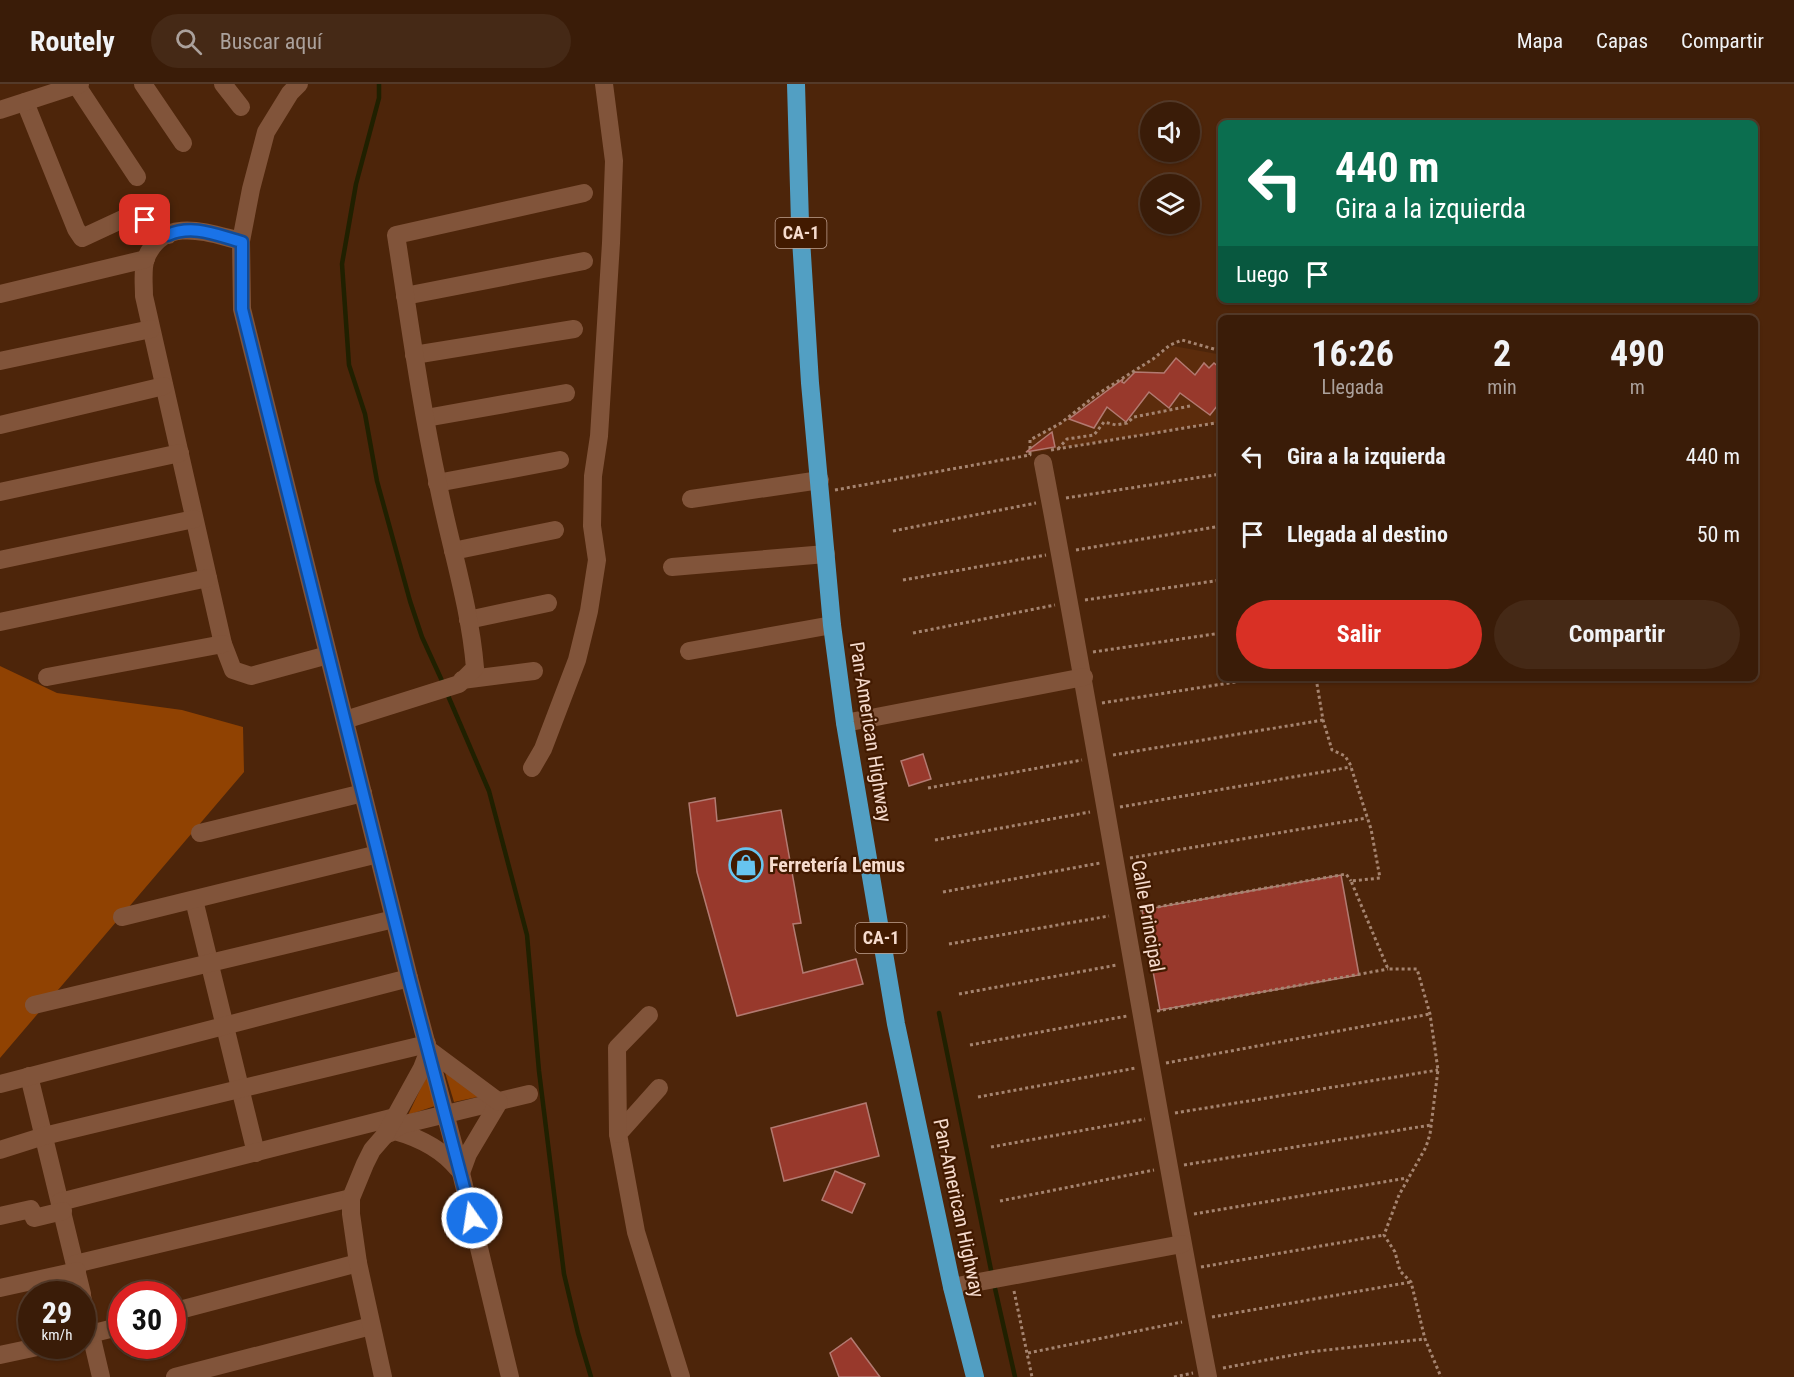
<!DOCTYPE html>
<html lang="es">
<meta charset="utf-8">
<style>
body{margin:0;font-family:"Roboto Condensed",sans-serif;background:#452916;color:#f1f3f6;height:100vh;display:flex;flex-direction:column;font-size:22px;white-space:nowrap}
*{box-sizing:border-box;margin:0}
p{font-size:20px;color:#aba19c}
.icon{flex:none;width:33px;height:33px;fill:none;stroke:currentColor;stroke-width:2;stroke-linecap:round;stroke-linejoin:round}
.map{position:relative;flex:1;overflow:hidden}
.drawer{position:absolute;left:1218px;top:231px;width:540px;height:366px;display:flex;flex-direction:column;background:#3a1c08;border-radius:9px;box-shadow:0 2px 4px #0004,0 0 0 2px #543a29}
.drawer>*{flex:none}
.banner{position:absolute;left:1218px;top:36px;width:540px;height:183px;border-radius:9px;box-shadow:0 2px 4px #0004,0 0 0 2px #543a29;background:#0b6e4f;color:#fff;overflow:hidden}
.buttons{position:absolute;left:1140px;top:18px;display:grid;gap:12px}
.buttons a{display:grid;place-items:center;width:60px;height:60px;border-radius:50%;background:#3a1c08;box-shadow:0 2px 4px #0004,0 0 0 2px #543a29;font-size:30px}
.speed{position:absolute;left:18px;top:1197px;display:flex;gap:12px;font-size:30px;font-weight:700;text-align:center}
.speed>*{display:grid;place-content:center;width:78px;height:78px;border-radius:50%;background:#3a1c08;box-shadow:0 2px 4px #0004,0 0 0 2px #543a29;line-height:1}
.speed small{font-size:15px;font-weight:400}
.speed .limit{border:9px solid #d22;background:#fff;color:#111}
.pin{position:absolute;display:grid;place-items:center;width:51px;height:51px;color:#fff;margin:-26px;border-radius:12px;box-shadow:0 3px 9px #0006}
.me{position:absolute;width:66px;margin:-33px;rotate:347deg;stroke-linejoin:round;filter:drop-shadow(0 0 4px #0008)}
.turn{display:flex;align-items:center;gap:21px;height:126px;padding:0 18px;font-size:27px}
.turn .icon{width:78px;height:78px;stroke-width:2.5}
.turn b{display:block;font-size:42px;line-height:51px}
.then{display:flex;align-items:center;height:57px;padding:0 18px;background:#0003;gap:12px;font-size:22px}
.eta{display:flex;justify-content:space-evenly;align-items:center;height:102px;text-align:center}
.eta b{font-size:36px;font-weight:700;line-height:42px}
.cta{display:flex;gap:12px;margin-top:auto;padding:12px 18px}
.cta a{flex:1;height:69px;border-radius:36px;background:#d93025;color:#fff;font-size:24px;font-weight:700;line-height:69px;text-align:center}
.cta a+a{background:#452916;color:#f1f3f6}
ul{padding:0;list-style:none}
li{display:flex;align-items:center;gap:18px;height:78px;padding:0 18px}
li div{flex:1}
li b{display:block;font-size:22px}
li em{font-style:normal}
header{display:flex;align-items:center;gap:36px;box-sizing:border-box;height:84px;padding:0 30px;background:#3a1c08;border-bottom:2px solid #543a29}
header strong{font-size:28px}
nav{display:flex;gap:33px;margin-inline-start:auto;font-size:21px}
.search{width:420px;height:54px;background:#452916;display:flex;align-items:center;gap:15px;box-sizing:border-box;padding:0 21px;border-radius:33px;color:#aba19c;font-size:22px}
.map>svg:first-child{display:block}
</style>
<header>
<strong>Routely</strong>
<div class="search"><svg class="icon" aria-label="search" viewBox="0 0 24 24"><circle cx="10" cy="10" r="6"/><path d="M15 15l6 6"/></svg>Buscar aquí</div>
<nav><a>Mapa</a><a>Capas</a><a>Compartir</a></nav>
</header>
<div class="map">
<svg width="1794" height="1293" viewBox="0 0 1794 1293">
<rect width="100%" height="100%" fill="#4d250a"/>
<path fill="#5c2c0c" d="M1173 262 1217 270 1221 273V338L1030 369V356L1061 339 1096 311Z"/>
<g fill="#904202">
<path d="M0 582 57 609 182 626 243 643 244 688 0 974Z"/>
<path d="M444 985 482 1012 454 1018Z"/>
<path d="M428 989 435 1022 408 1031Z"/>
</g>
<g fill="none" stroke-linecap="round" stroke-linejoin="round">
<g stroke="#202000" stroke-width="4.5">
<path d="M379 0V14L356 100 342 180 349 281 365 330 377 397 410 517 422 553 443 599"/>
<path d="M446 607 489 707 527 851 539 987 564 1190 578 1249 591 1293"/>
<path d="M939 929 992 1191"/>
<path d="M994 1200 1015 1293"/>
</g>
</g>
<g fill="#98392c" stroke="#b27a71" stroke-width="1.5">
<path d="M1176 274 1195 291 1204 279 1209 284 1214 279 1221 285V317L1210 331 1180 309 1169 324 1149 308 1126 338 1107 323 1094 344 1069 335 1123 295 1122 298 1124 299 1135 288 1164 289Z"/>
<path d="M1052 348 1055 363 1026 368Z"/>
<path d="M923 670 931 695 909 702 901 677Z"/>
<path d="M715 714 717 737 781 726 801 839 793 840 803 889 856 875 863 900 737 932 697 788 689 719Z"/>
<path d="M1341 791 1359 891 1160 926 1142 826Z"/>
<path d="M866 1019 879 1072 784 1097 771 1044Z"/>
<path d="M835 1087 865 1100 852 1129 822 1116Z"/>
<path d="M851 1254 880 1293H839L830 1269Z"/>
</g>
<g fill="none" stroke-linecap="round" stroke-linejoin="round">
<g stroke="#a58470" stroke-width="3" stroke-dasharray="3 3" stroke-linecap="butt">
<path d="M1058 365 1067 355 1094 351 1104 338 1116 341 1127 339 1134 333 1190 322"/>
<path d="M1051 366 1221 338"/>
<path d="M835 406 1030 371V356L1061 339 1096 311 1153 275 1170 261 1182 256 1221 267"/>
<path d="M1066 414 1221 390"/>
<path d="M893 447 1036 419"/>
<path d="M1076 466 1221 442"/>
<path d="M903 496 1046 471"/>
<path d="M1085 516 1221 496"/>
<path d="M913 549 1055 521"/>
<path d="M1093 568 1221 549"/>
<path d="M1316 594 1323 636 1332 666 1345 672 1350 680 1371 745 1380 794 1351 797 1388 885H1417L1430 930 1438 986 1430 1050 1426 1063 1399 1111 1384 1151 1395 1168 1400 1187 1411 1198 1425 1255 1441 1293"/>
<path d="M1102 619 1261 594"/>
<path d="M1113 671 1323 636"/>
<path d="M928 704 1082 676"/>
<path d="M1120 723 1351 683"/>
<path d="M935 756 1090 728"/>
<path d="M1130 774 1367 734"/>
<path d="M943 808 1100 779"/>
<path d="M1140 826 1346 790 1351 797"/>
<path d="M949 860 1109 832"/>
<path d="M959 910 1117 881"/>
<path d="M1157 927 1388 885"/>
<path d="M970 961 1127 932"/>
<path d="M1166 979 1430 930"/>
<path d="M978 1013 1136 984"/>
<path d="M1175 1029 1438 986"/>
<path d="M991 1063 1145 1035"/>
<path d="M1184 1081 1431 1041"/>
<path d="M1000 1117 1154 1086"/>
<path d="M1194 1130 1407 1094"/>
<path d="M1201 1183 1384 1151"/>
<path d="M1014 1207 1032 1293"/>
<path d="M1212 1233 1411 1198"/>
<path d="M1028 1269 1182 1238"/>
<path d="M1223 1284 1309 1268 1425 1255"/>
<path d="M1174 1293 1193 1289"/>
</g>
<g stroke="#81543a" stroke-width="18">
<path d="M143 0 183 59"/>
<path d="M223 0 241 23"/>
<path d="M299 0 290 9 266 48 251 105 241 157 242 225 409 894 461 1089 510 1293"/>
<path d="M77 2 137 93"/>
<path d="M25 18 76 145 82 154 125 134 145 136 168 151"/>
<path d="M0 26 80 0"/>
<path d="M241 157C208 149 164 131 146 174 142 184 144 200 144 212L223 560 233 586 251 592 328 571"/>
<path d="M0 210 146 175"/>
<path d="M405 212 584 177"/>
<path d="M414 271 574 245"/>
<path d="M0 277 151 245"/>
<path d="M426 334 566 309"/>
<path d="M0 341 164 302"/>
<path d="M1043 379C1101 683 1149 989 1208 1293"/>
<path d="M437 399 560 376"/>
<path d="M0 408 180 369"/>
<path d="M691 415 820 396"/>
<path d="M453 467 555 446"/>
<path d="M0 476 194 435"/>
<path d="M672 483 826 470"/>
<path d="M468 536 548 519"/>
<path d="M0 538 208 494"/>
<path d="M689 567 832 541"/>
<path d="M47 593 223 560"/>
<path d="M462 596 534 587"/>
<path d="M345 636 459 600 475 584C470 522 450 461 438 400 420 317 409 234 396 151L584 109"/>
<path d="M845 639 1084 593"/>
<path d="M532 684 543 665 577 576 589 527 597 476 592 442 593 392 599 352 611 159 614 77 604 0"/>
<path d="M200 749 363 709"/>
<path d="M194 816 256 1069"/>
<path d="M122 833 378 770"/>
<path d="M34 921 394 835"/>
<path d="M29 992 82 1210"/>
<path d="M0 1000 409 894"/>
<path d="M659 1004 618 1050 636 1148 681 1293"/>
<path d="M387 1050 395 1047C420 1054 442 1065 458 1085"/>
<path d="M618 1050 617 964 649 931"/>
<path d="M385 1051 401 1041 529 1010"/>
<path d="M0 1066 44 1052 427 960"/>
<path d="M461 1089 468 1070 499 1018"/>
<path d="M60 1118 395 1033"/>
<path d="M0 1132 31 1125 34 1134 63 1127"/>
<path d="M75 1180 351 1114"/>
<path d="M952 1203 1182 1160"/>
<path d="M0 1204 77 1187"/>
<path d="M82 1212 101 1293"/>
<path d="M172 1228 358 1179"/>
<path d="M82 1252 122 1242"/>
<path d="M0 1271 42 1262"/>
<path d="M175 1293 371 1242"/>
<path d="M383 1293 358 1179 351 1130V1114L365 1080 372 1066 385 1051 422 984 429 966 499 1018"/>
</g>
<path stroke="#529fc3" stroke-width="18" d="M796 0 800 139 810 299 832 541 845 639 896 940 952 1203 975 1293"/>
</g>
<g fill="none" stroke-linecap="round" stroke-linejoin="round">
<defs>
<path id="route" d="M145 136 168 151C193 140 216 151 242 158V225L409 894 472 1134"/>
</defs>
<use href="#route" stroke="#114b97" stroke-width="15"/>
<use href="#route" stroke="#1a73e8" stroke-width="10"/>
</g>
<defs>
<symbol id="shop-ring" viewBox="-11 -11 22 22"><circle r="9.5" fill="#421a00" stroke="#67c4ef" stroke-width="1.5"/><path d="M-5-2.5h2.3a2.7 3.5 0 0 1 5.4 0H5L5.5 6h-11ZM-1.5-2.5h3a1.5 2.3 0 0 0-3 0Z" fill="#67c4ef"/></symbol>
</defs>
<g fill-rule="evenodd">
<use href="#shop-ring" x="727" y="762" width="38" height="38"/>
</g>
<g text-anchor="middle" stroke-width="4.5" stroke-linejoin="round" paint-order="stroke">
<g fill="#421a00" stroke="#c0a190" stroke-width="1.5">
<rect x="775.5" y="134" width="51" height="30" rx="4.5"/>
<rect x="855.5" y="839" width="51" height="30" rx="4.5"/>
</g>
<g font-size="18" font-weight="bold" fill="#f6dbcd">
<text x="801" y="155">CA-1</text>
<text x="881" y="860">CA-1</text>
</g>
<g font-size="20" fill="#f6dbcd" stroke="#421a00">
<text transform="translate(871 648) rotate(81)" y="7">Pan-American Highway</text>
<text transform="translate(1148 832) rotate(80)" y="7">Calle Principal</text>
<text transform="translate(959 1124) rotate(78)" y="7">Pan-American Highway</text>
</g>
<g font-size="20" font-weight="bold" fill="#f6dbcd" stroke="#421a00" text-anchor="start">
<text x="769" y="788">Ferretería Lemus</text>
</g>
</g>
</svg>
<div class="buttons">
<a><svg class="icon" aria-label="sound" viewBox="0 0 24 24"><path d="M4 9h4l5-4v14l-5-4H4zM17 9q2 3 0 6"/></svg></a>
<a><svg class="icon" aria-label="layers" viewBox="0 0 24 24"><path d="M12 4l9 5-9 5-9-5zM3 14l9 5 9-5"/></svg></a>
</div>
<div class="speed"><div>29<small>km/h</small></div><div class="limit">30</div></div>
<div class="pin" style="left:145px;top:136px;background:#d93025"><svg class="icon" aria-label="arrive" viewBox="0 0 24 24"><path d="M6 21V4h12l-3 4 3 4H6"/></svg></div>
<svg class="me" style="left:472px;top:1134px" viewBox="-20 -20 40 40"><circle r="17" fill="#1a73e8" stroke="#fff" stroke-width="3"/><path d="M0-11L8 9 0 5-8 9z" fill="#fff"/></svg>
<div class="banner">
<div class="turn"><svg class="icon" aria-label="left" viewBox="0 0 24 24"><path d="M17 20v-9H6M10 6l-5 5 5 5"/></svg><div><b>440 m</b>Gira a la izquierda</div></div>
<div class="then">Luego<svg class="icon" aria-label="arrive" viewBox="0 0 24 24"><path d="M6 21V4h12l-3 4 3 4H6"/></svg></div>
</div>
<section class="drawer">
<div class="eta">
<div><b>16:26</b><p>Llegada</p></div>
<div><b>2</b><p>min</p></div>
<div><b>490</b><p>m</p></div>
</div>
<ul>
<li><svg class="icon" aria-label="left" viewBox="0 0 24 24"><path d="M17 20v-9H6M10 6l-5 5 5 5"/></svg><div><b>Gira a la izquierda</b></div><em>440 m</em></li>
<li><svg class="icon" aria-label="arrive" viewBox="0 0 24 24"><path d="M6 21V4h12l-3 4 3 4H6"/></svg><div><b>Llegada al destino</b></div><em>50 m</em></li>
</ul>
<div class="cta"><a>Salir</a><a>Compartir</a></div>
</section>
</div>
